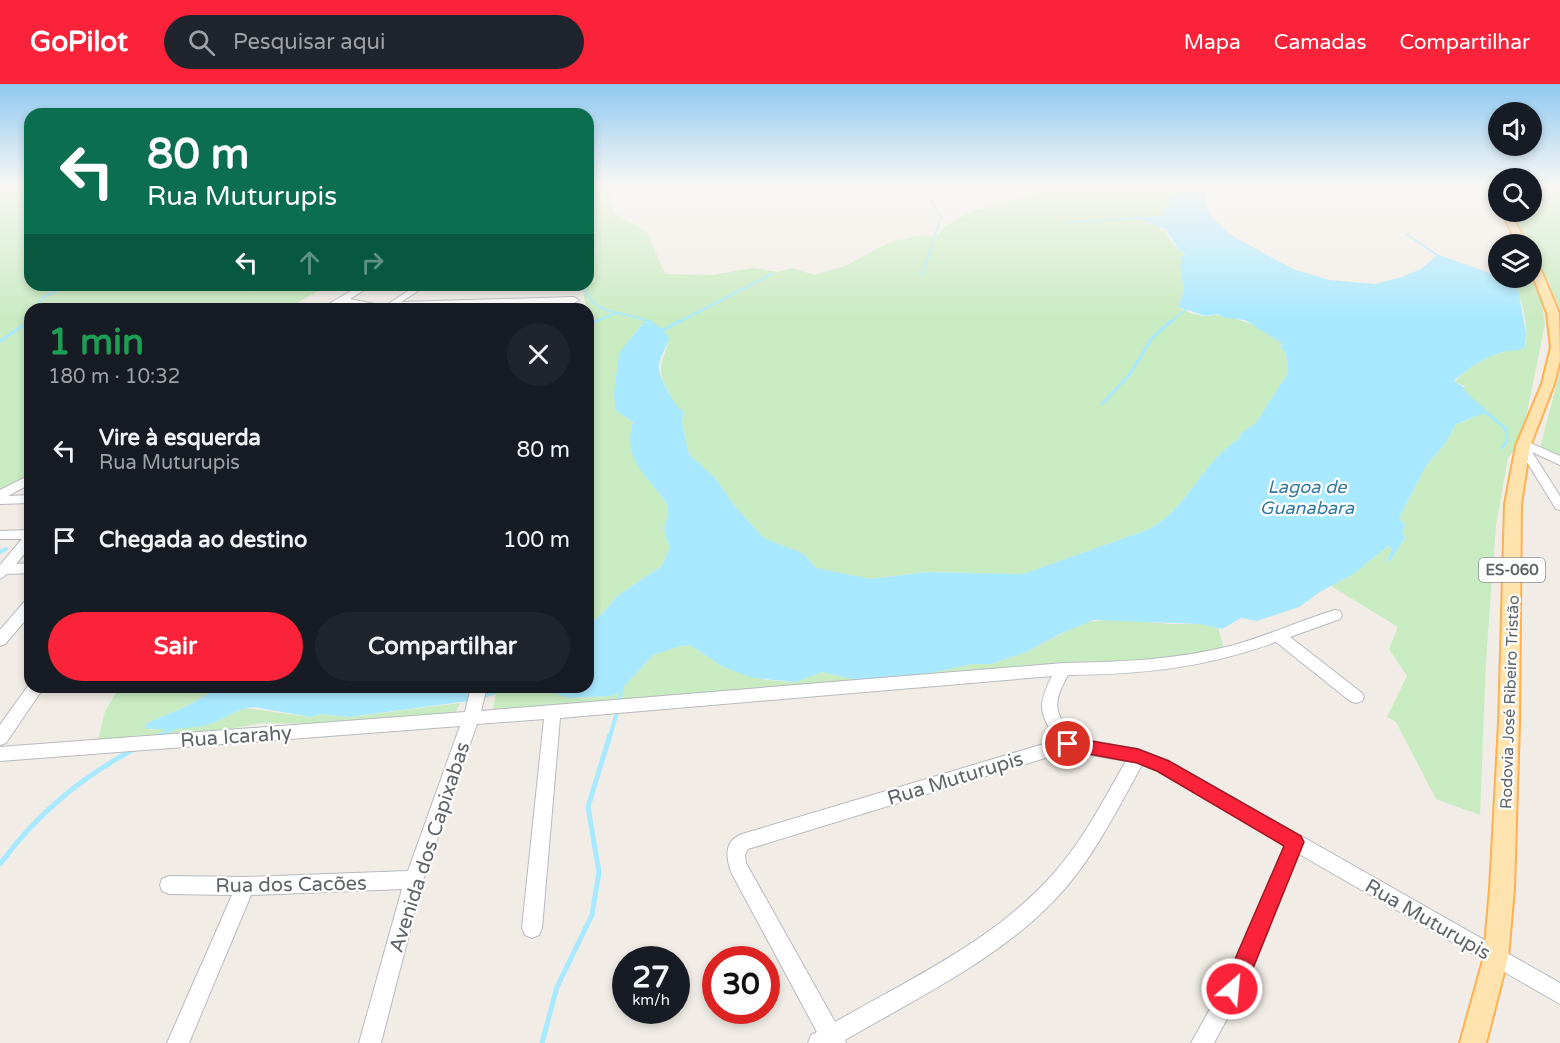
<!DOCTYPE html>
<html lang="pt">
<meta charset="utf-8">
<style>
body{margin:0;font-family:"Varela Round",sans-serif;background:#20242c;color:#f1f3f6;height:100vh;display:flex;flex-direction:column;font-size:22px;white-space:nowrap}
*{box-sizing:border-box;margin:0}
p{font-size:20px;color:#9ea1a6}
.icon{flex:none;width:33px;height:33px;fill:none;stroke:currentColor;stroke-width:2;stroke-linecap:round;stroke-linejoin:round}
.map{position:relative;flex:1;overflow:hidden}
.side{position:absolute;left:24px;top:219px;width:570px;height:390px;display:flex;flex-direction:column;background:#171b24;border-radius:18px;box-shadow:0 3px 9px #0003}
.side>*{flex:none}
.guide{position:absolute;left:24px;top:24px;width:570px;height:183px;border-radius:18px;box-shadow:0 3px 9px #0003;background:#0b6e4f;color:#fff;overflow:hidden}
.buttons{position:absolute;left:1488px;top:18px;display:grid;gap:12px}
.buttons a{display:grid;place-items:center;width:54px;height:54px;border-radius:50%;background:#171b24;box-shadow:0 3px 9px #0003;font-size:30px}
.speed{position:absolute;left:612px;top:862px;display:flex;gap:12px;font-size:30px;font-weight:700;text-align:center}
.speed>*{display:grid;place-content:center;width:78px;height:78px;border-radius:50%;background:#171b24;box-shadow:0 3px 9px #0003;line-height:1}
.speed small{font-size:15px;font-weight:400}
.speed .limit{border:9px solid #d22;background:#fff;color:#111}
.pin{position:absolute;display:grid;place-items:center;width:51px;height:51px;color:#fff;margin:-26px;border:3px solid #fff;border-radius:50%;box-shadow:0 2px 6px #0007}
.me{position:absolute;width:66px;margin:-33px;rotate:27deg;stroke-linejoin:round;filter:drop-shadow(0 0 4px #0008)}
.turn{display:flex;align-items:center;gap:21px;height:126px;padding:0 24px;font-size:27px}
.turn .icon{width:78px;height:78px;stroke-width:2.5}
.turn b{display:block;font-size:42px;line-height:51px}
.lanes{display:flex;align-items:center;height:57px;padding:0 24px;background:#0003;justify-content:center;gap:30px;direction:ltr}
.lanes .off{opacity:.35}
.round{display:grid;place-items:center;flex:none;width:63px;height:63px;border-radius:32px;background:#20242c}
.headline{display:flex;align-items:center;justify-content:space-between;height:102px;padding:0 24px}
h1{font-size:36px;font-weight:700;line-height:45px;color:#1e9e55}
.button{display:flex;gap:12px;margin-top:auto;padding:12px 24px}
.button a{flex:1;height:69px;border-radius:36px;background:#fa2339;color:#fff;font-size:24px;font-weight:700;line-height:69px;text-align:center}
.button a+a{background:#20242c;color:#f1f3f6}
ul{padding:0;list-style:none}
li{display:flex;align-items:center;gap:18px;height:90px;padding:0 24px}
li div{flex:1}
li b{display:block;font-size:22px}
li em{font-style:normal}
header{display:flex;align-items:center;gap:36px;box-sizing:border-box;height:84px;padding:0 30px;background:#fa2339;color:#fff}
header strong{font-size:28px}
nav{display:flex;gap:33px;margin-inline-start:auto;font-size:21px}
.search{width:420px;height:54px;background:#20242c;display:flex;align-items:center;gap:15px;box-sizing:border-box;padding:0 21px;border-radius:33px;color:#9ea1a6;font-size:22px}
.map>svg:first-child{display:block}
</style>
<header>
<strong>GoPilot</strong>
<div class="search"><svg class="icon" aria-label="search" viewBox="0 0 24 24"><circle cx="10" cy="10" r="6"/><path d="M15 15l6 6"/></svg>Pesquisar aqui</div>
<nav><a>Mapa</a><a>Camadas</a><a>Compartilhar</a></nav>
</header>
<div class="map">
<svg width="1560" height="959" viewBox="0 0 1560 959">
<rect width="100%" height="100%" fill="#f1ede6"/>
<g fill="#c8ebc1">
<path d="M0 102H30V201H329L286 225H30V394L0 409Z"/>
<path d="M588 102H611L608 106 614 129 647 148 665 190 712 191 752 184 778 188 792 184 815 191 847 181 888 159 912 153 939 151 945 142 972 127 1066 102H1180L1176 103 1165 121H1172L1166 124 1163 132 1139 134C1170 141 1165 157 1186 172L1179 173 1183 176 1180 181 1184 207 1178 223C1186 228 1201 233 1210 232 1216 231 1212 229 1219 231 1246 237 1260 242 1283 259L1280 262 1286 269 1288 289 1255 340 1240 350V354C1200 379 1190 424 1147 446L1023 490 927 488 871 495 816 484 806 472 764 454 733 420 716 395 689 370 682 339 683 327 677 324C661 293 655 293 668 260L662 244 644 238 629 256 616 327 633 338C623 376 649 392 667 420 672 438 657 437 670 463L662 482 617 512 604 528 588 542V225H586L582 201H588Z"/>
<path d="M1532 102H1560V226L1532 160 1510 128H1532Z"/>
<path d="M1500 194 1536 199 1541 212 1545 240 1521 358 1508 374 1496 441 1486 578 1480 731 1436 715 1396 638 1387 633 1407 592 1389 565 1398 543 1331 502 1355 489 1388 462 1392 465 1386 478 1390 477 1405 454 1402 447 1405 441 1399 434 1426 382 1446 358 1456 340 1467 337 1478 329 1488 330 1463 306 1465 302 1454 298C1469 283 1483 274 1503 268 1512 265 1518 265 1526 261 1527 238 1524 201 1500 194Z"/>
<path d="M1560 287V374L1540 364Z"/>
<path d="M1120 535 1169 540H1209L1218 544 1225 568 1180 580 640 619 493 625 496 610 503 604 546 606 580 614 610 612 618 609 653 571 683 561 692 562 723 583 765 596 796 598 822 588 857 595 908 594 973 580H991L1026 568 1084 538Z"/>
<path d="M120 603H221L185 623 145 640 150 646 206 641 244 624 311 633 321 630 349 633 460 619 455 629 337 640 261 639 221 647 98 656 105 627Z"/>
</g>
<path fill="#a9e9ff" d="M1208 102 1205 120 1212 133 1229 150 1293 185 1329 196 1375 200 1402 193 1421 185 1436 172H1442L1509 196 1518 205 1526 249 1525 263C1518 268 1510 266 1502 268 1481 276 1471 282 1454 297L1465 304 1463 305 1490 330C1475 329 1469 337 1456 340L1446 358 1426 382 1399 434 1405 441 1402 447 1405 454 1390 477 1386 478 1392 465 1388 462 1355 489 1320 508 1299 523 1257 537 1241 534 1222 545 1200 540 1094 536 1062 549 1026 568 991 580H973L908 594 853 595 822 588 796 598 754 594 723 583 692 562 683 561 653 571 618 609 610 612 569 614 548 607 503 604 496 610 476 616 349 633 321 630 311 633 254 623C236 624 223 637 206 641 197 644 151 647 146 644L145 640 185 623 221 603H588V542L604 528 617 512 662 482 670 463C657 437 672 438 667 420 648 391 622 378 633 338L616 327 614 311 619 269 644 238 662 244 669 254C667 263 660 272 659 281 657 291 675 323 683 327L682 339 689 370 716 395 733 420 764 454 804 470 816 484 871 495 927 488 1023 490 1147 446C1190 424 1200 379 1240 354L1241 349 1255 340 1288 289 1286 269 1280 262 1283 260 1245 236 1226 234 1217 230 1206 232 1178 223 1184 207 1180 181 1183 176 1179 173 1186 171 1179 166 1165 145 1138 134 1163 132 1166 124 1172 122 1165 120 1176 103Z"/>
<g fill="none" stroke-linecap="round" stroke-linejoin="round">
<g stroke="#a9e9ff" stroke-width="2">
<path d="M1067 138 1142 134"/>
<path d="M1406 150 1443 175"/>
<path d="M922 192 941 133 927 111 925 102"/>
<path d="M583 201C596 237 624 224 652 239"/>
<path d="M35 225 44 213 68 201"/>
<path d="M27 239 30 237"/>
<path d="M591 239 614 230"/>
<path d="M677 239 772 190"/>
<path d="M1170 239 1187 224"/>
</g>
<g stroke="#a9e9ff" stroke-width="3">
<path d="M649 237 659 245"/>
<path d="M588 240 595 237"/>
<path d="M661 247 680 237"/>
<path d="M0 257 29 237"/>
<path d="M1102 320 1130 290 1152 254 1171 237"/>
<path d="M1487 329 1506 345 1507 357 1502 364"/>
</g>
<g stroke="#a9e9ff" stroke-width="4">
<path d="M0 468 6 465"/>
<path d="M619 618 622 601"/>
<path d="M159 652 179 641"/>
<path d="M610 652 618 625"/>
</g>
<g stroke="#a9e9ff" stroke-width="5">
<path d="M159 652 161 651"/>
<path d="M0 780C37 730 79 695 134 665"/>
<path d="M542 959 557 903 592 831 599 788 588 723 610 651"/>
</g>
<defs>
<g id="minor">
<path d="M361 201H372L350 215 385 222 417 201H427L401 218 574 213 579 216 574 219 392 225H373L342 219 332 225H320Z"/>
<path d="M1524 356 1560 372V381L1532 368 1560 412V426L1556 425 1517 362 1520 357Z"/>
<path d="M30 391V400L8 412 30 411V419L0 420V406Z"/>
<path d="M30 446V463L16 480 30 479V489L7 490 0 495V481L22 455H0V447Z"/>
<path d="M30 516V531L5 560 0 562V546L25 517Z"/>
<path d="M1335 526 1340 527 1342 531 1340 535 1290 553 1362 609 1364 613 1362 617 1356 619 1350 617 1276 558C1203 584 1146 590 1068 591 1052 621 1054 626 1073 654L1138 665 1169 677 1560 899V920L1299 770 1249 894 1214 959H1191L1235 880 1285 761 1157 687 1142 681C1119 722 1098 765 1068 801 1009 871 922 911 845 956L846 959H808L811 951 817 948 732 790C726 775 723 757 742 750L1057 656C1039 629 1037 622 1052 592L560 634 542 844 539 851 532 854 525 851 522 844 544 635 477 640 423 796 381 959H359L402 805 251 811 189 959H167L232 811 169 810 162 807 160 801 162 795 169 792 245 793 408 787 460 642 0 677V663L465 628 471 603H487L481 627 1064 579C1120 578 1175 576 1230 562 1266 553 1300 536 1335 526ZM1068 667 1126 677C1104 715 1084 755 1054 789 995 856 912 894 835 938L746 779 745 771 748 765Z"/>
<path d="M30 599V603H44L6 659 0 661V641Z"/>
</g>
<g id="major">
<path d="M1487 102H1495L1498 118 1495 117Z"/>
<path d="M1501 128H1509L1528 160H1518Z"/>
<path d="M1532 174 1537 177 1559 229 1560 276 1554 300 1530 362 1521 420 1519 639 1514 805 1508 873 1486 959H1460L1484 873 1490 805 1499 639 1505 420 1516 362 1542 300 1551 263 1547 229 1532 189Z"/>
</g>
</defs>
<use href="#minor" stroke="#b7babe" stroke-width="2"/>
<use href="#major" stroke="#ffb052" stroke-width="4"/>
<use href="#minor" fill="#fff" fill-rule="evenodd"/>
<use href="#major" fill="#ffe3ae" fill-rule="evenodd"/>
</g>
<linearGradient id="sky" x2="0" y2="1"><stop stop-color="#8fc9f1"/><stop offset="0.43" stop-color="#f9f7f4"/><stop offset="1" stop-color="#f9f7f4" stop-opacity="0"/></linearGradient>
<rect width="1560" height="236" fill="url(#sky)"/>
<path fill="#fa2339" stroke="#a21725" stroke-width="1.5" d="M1068 653 1138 665 1169 677 1301 752 1304 758 1249 894 1239 912 1232 915 1225 912 1222 905 1284 762 1157 687 1137 679 1062 665 1060 660 1062 655Z"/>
<g text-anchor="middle" stroke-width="4.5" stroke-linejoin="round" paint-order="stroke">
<rect fill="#fff" stroke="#8e9295" stroke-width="1.5" x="1479" y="474" width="66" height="24" rx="4.5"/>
<g font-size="15" font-weight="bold" fill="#5e6468">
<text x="1512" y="491">ES-060</text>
</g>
<g font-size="16" fill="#5e6468" stroke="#fff">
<text transform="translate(1509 618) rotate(-88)" y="6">Rodovia José Ribeiro Tristão</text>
</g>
<g font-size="18" font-style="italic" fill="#337ca0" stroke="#fff">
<text x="1307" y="409">Lagoa de<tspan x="1307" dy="21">Guanabara</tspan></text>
</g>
<g font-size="20" fill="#5e6468" stroke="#fff">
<text transform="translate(236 652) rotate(-4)" y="7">Rua Icarahy</text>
<text transform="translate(955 694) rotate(-17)" y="7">Rua Muturupis</text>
<text transform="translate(429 763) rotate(-72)" y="7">Avenida dos Capixabas</text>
<text transform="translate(291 800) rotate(-1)" y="7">Rua dos Cacões</text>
<text transform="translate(1428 835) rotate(30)" y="7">Rua Muturupis</text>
</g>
</g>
</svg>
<div class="buttons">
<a><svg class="icon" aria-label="sound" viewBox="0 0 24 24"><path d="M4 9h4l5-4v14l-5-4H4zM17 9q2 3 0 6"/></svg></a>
<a><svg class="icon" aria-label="search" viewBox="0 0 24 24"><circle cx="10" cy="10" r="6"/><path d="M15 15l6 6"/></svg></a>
<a><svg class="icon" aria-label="layers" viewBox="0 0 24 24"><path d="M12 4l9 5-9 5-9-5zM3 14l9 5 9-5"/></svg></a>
</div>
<div class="speed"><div>27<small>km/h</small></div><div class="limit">30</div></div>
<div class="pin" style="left:1068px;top:660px;background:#d93025"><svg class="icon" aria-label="arrive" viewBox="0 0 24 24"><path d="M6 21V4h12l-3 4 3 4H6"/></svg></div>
<svg class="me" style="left:1232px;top:905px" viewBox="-20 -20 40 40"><circle r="17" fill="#fa2339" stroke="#fff" stroke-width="3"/><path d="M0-11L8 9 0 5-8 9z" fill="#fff"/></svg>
<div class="guide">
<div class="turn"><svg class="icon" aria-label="left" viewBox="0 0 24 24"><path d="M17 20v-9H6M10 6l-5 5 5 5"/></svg><div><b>80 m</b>Rua Muturupis</div></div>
<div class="lanes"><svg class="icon" aria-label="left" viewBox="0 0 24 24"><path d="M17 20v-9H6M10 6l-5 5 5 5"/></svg><svg class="icon off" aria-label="ahead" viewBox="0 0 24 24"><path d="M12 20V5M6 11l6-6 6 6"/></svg><svg class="icon off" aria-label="right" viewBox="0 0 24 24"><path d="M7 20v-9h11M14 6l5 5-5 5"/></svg></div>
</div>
<section class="side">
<div class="headline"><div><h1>1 min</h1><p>180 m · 10:32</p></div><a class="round"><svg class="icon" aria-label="close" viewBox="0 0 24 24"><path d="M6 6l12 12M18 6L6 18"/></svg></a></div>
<ul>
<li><svg class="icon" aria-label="left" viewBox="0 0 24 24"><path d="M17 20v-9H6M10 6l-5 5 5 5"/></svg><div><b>Vire à esquerda</b><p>Rua Muturupis</p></div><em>80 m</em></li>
<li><svg class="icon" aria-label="arrive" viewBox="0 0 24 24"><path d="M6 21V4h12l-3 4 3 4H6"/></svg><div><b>Chegada ao destino</b></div><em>100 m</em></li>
</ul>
<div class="button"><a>Sair</a><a>Compartilhar</a></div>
</section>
</div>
